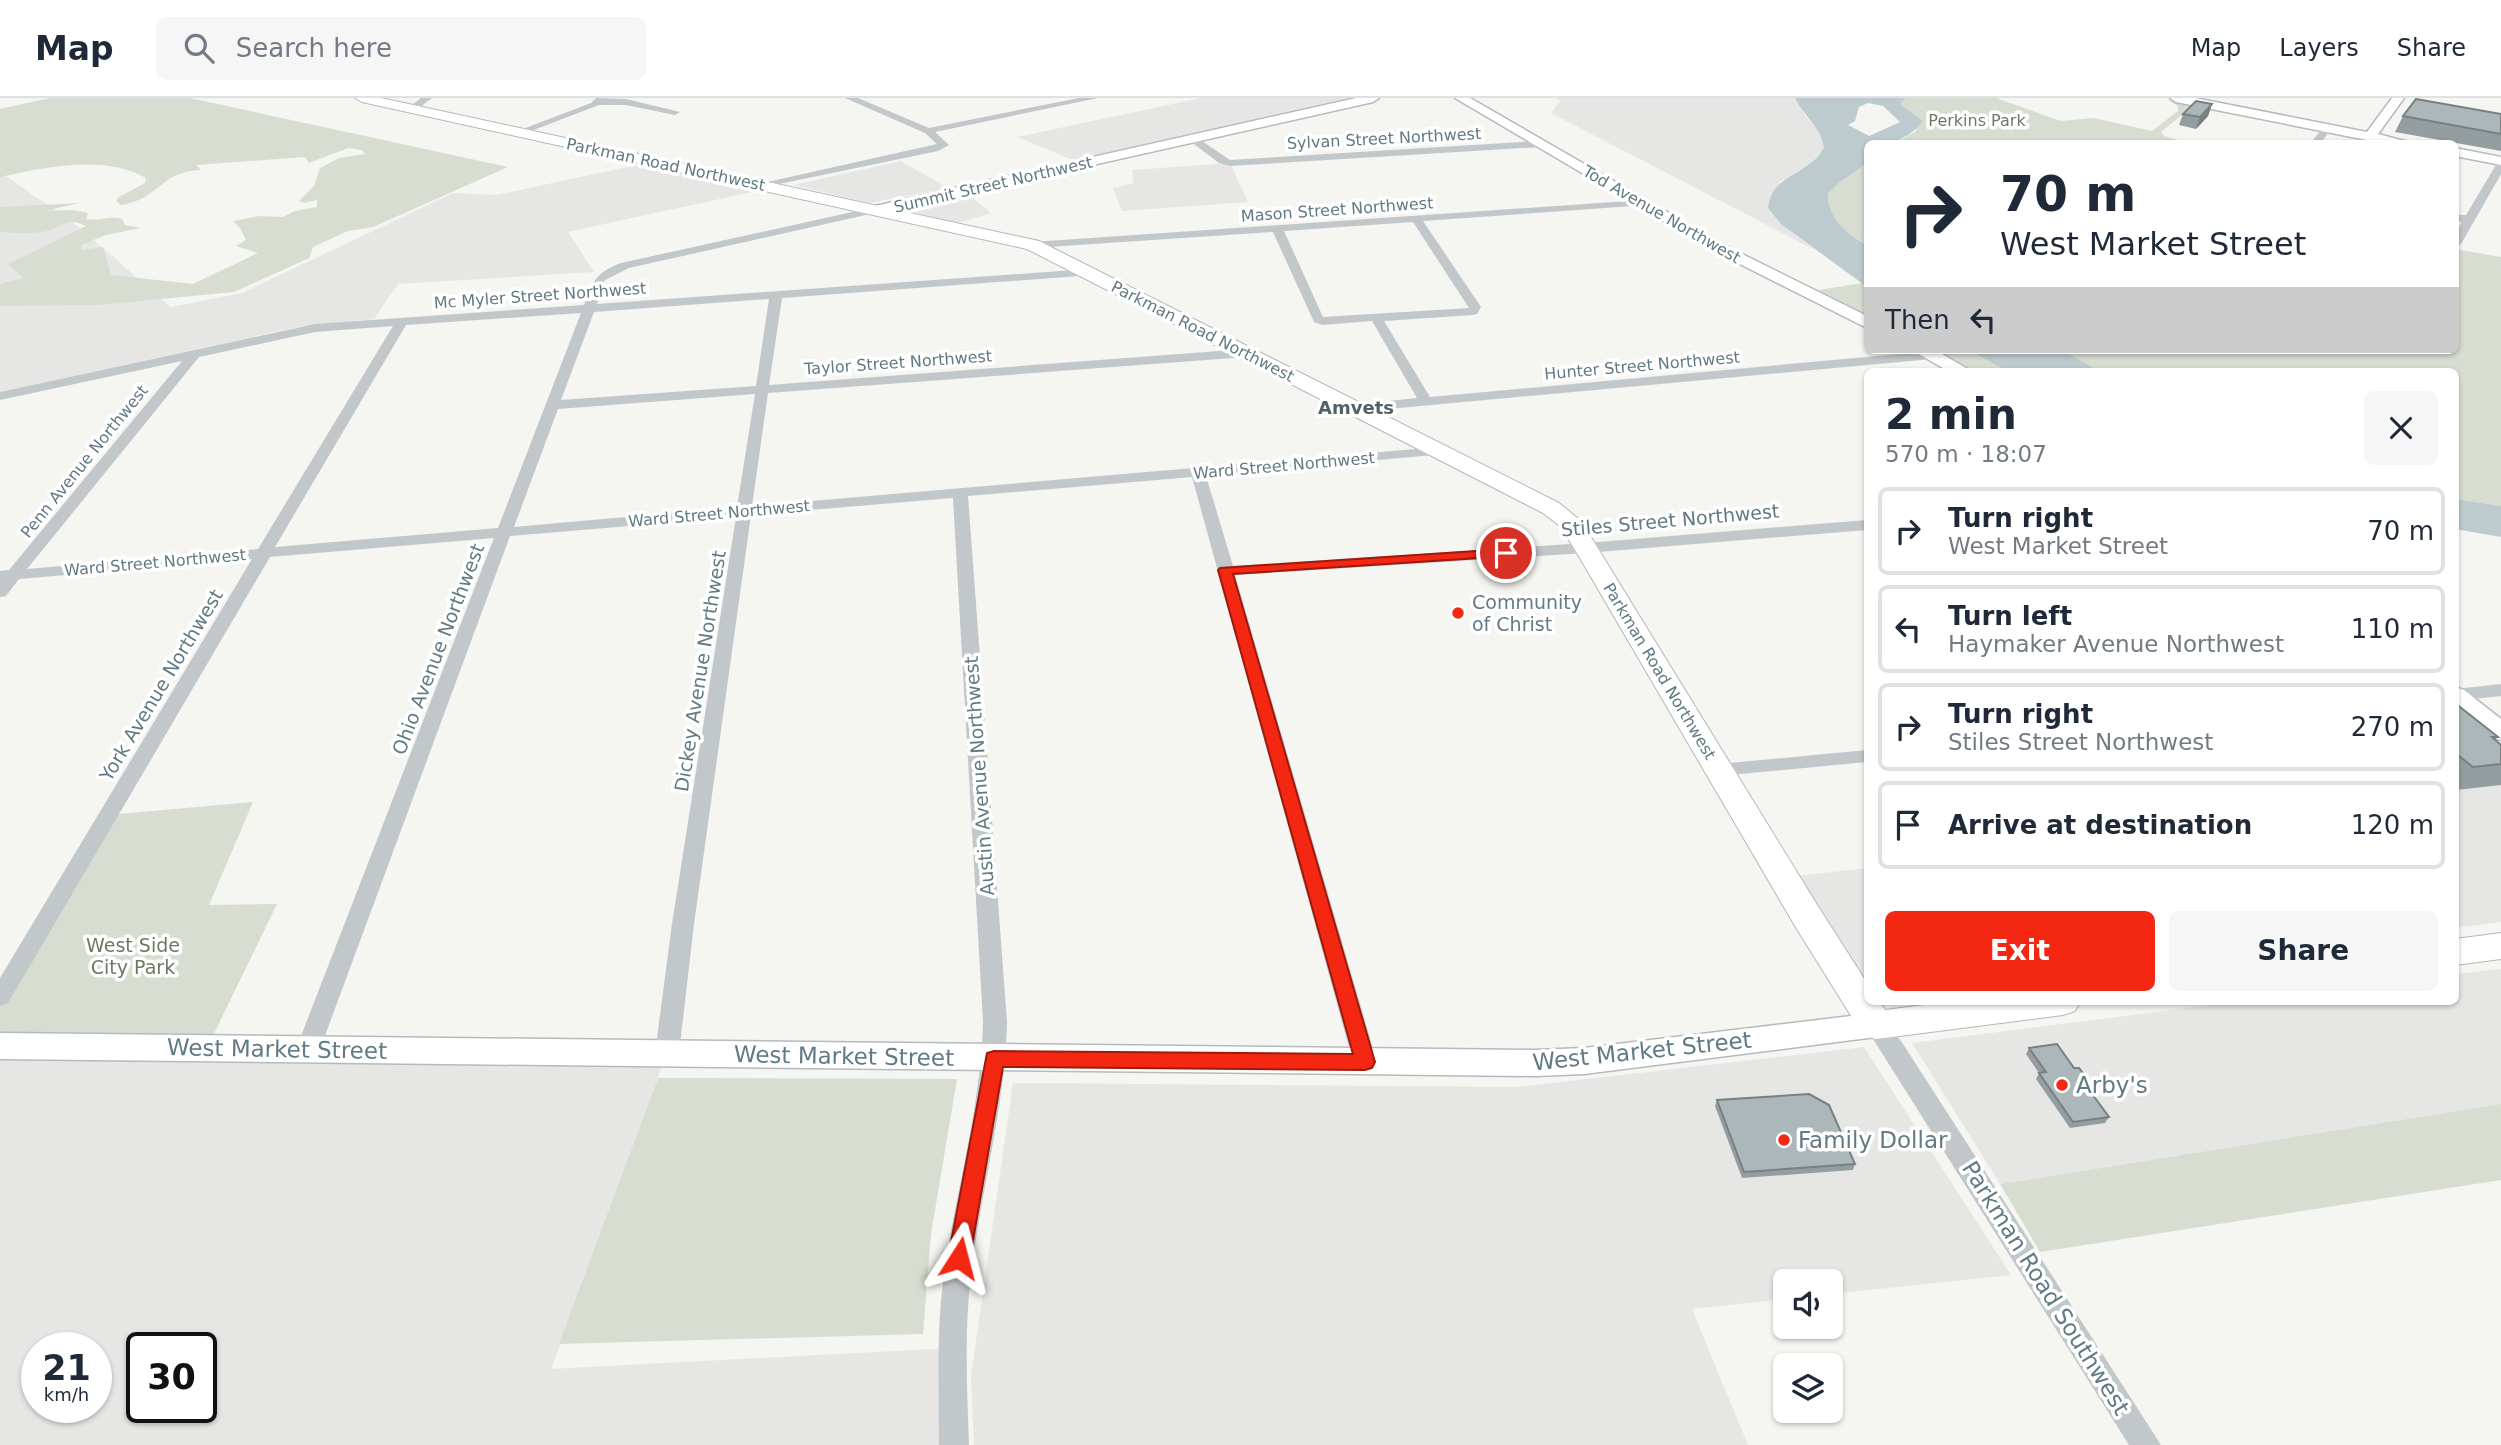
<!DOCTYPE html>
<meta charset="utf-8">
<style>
body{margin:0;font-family:"DejaVu Sans",sans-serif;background:#f6f6f7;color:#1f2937;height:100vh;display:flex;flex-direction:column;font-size:26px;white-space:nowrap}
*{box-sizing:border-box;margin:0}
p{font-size:23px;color:#747a83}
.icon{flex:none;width:38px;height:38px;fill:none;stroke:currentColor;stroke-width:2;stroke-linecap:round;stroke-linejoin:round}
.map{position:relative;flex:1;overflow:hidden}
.side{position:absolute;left:1864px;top:270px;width:595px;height:637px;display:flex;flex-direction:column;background:#fff;border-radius:10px;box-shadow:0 2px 5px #0004}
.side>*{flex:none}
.top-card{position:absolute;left:1864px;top:42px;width:595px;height:214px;border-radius:10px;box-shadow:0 2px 5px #0004;background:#fff;color:#1f2937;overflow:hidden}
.fabs{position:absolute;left:1773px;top:1171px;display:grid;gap:14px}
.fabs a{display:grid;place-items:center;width:70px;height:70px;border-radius:10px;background:#fff;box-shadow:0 2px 5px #0004;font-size:35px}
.speed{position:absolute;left:21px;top:1234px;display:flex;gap:14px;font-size:35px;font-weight:700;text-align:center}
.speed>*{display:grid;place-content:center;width:91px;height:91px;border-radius:50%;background:#fff;box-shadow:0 2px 5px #0004;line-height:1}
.speed small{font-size:18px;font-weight:400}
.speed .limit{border:4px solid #111;border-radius:10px;background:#fff;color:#111}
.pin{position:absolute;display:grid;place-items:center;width:60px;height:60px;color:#fff;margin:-30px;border:4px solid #fff;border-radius:50%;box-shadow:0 2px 7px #0007}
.me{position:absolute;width:77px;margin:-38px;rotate:9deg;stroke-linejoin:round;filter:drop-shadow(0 0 5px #0008)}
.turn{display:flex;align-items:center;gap:24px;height:147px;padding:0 21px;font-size:32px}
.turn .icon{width:91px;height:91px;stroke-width:2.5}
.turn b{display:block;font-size:49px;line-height:60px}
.then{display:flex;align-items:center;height:66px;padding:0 21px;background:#0003;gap:14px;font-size:26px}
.round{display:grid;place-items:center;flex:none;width:74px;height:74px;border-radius:10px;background:#f6f6f7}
.summary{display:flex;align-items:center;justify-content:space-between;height:119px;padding:0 21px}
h1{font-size:42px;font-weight:700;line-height:52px}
.action{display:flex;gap:14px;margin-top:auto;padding:14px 21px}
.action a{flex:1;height:80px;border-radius:10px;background:#f42712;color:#fff;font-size:28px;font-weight:700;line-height:80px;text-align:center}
.action a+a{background:#f6f6f7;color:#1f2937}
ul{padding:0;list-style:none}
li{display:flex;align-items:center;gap:21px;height:88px;margin:0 14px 10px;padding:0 7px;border:4px solid #e0e1e3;border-radius:10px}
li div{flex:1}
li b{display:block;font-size:26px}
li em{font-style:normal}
header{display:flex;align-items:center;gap:42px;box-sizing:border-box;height:98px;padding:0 35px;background:#fff;border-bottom:2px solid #e0e1e3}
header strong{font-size:33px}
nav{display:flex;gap:38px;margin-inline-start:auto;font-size:24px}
.search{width:490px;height:63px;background:#f6f6f7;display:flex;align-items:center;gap:18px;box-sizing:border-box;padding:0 24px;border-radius:10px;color:#747a83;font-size:26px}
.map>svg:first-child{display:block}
</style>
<header>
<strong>Map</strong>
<div class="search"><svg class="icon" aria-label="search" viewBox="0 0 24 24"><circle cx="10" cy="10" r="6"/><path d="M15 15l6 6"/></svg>Search here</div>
<nav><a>Map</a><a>Layers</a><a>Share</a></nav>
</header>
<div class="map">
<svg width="2501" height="1347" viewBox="0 0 2501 1347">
<rect width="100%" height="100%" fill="#f5f5f1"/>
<g fill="#e6e6e4" fill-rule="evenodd">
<path d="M1201 0H1348L1073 62 1017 39Z"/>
<path d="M1556 0H1795L1806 19 1823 37 1825 50 1811 66 1779 84 1781 126 1815 152 1551 15 1560 3Z"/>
<path d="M901 63 948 90 869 105 793 87Z"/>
<path d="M646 65 761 92 568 134 594 174 398 186 374 221 298 229 0 294V74L75 126 171 209 242 195 453 95 496 97Z"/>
<path d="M1230 65 1248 104 1122 113 1113 90 1134 85 1132 72Z"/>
<path d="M968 96 991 115 959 125 908 113 915 108Z"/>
<path d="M2455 610 2463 613 2501 647V824L2455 830Z"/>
<path d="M1867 770V890L1797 778Z"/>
<path d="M2501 871V1006L2000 1086 1912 945 2243 903H2455V876Z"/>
<path d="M0 948 667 955 551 1271 952 1250 954 1347H0ZM37 1250H96V1309H37ZM142 1250H201V1309H142Z"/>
<path d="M1864 949 2011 1177 1831 1196 1830 1183H1785V1201L1692 1211 1748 1347H974L971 1278 1013 985 1518 989Z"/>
</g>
<g fill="#d7ddd1">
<path d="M50 0H190L508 69 373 129 348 133 313 149 309 160 234 194 99 207 0 208V186L23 180 8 166 86 128C67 118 62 129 47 133 34 136 14 135 0 134V109L80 105 44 113 73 112 88 115 86 121C98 124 110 117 122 121L125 127 141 130 106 137 81 147 82 152 103 149 111 177 193 186 258 155 236 148 246 142 240 130 233 123 260 118 283 119 295 113 317 109V102L304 105 299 103 314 88 320 70 339 60 365 56 362 52 348 50 309 65 305 59 196 67 201 72C160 73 160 101 121 107L116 103 119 99 145 85 146 80C106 56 44 69 0 79V11Z"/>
<path d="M1903 0H1996L2061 23 2094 20 2152 33 2178 13V8L2168 2 2193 8 2161 34 2164 38 2188 45 1895 46 1916 33 1917 18 1899 6Z"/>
<path d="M1867 65V147C1847 136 1828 120 1828 96L1839 85Z"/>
<path d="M2455 151 2501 159V408L2455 401V273H2099L2062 252H2455Z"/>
<path d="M1862 185 1867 189V221L1813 193Z"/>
<path d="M1929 252H1968L2007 273H1970Z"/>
<path d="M253 704 209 807 277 806 207 950 0 948V899L108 717Z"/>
<path d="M658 980 957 981 931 1136 923 1236 559 1246Z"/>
<path d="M2501 1006V1082L2040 1154 2000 1086Z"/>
</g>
<g fill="#bdcbcf" fill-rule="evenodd">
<path d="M1795 0H1905L1900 6 1923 23C1907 43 1891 46 1867 46V65L1839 85 1828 96C1828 120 1847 136 1867 147V189L1781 126 1768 110C1771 84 1789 81 1808 67 1815 63 1820 56 1824 50 1822 31 1804 18 1795 0ZM1868 5 1883 8 1900 24 1869 38 1848 27 1855 23 1859 9Z"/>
<path d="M1968 252H2062L2099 273H2007Z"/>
<path d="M2455 401 2501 408V439L2455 431Z"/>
</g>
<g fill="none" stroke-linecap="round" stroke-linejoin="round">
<defs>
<g id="secondary">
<path d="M1356 0H1379L1373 4 875 116 868 112 875 108Z"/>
<path d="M1455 0H1470L1728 149 1867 218V230L1718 155Z"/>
<path d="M2170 0H2195L2367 34 2392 0H2404L2378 36 2416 46H2387L2176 4Z"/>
<path d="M2455 50 2501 59V67L2455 58Z"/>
<path d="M1912 252H1935L1971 273H1948Z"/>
<path d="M2455 589 2464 592 2501 621V642L2492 640 2455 610Z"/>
<path d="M1876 915 1887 918 1892 927 1887 936 1876 939 1584 976 1536 978 0 961V935L1536 952 1584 950Z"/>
</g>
<g id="primary">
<path d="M355 0H381L1039 143 1559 405 1581 423 1819 810 1867 885V903H1879L1885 912 1955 903H2081L2075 913 2063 917 1876 941 1863 937 1795 828 1574 450 1560 428 1543 415 1027 151 362 4Z"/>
<path d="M2501 835V861L2455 867V841Z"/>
</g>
</defs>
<use href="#secondary" stroke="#b4bbbe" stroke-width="3"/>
<use href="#primary" stroke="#b2b9bc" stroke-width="2"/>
<g fill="#c2c7ca" fill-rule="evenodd">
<path d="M421 0H432L415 13H409V9Z"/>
<path d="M596 0 626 1 680 14 675 17 626 7H599L523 36 515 34 591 5Z"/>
<path d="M845 0H858L929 30 1079 0H1098L935 34 949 47 938 53 759 90 758 88 763 85 937 46 925 35Z"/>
<path d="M2324 28 2332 30 2320 46H2310Z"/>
<path d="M1190 39H1196L1230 62 1540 43 1545 46 1540 49 1230 68 1219 65 1190 43Z"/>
<path d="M2501 64V76L2461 146 2455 149V136L2462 124 2455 123V117H2466L2496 67Z"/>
<path d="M1643 102 1647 103V107L1423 123 1481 209 1477 216 1473 217 1384 223 1430 299 1932 253 1938 257 1932 261 1355 314 1348 310 1350 307 1417 300 1372 223 1322 227 1314 224 1273 134 1033 150 1027 147 1033 144ZM1413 124 1469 210 1323 219 1284 133Z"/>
<path d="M875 109 880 112 879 114 629 170 605 182 597 206 1089 171 1093 173V177L782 200 769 287 1246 251 1252 255 1246 259 768 295 752 408 1439 349 1446 353 1444 356 1206 378 1233 468 1586 445 1867 422V432L1586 455 1235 477 1377 964 1373 971 1365 974 1357 971 1353 964 1192 379 968 398 1007 924C1005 1009 981 1092 971 1177 964 1233 967 1290 969 1347H939C939 1290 936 1233 944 1177 956 1092 981 1009 983 924L953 400 751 417 694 826 679 955 675 962 667 964 659 962 655 955 672 826 736 419 510 438 320 951 316 958 308 960 300 958 296 951 494 440 270 459 8 905 0 908V880L252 461 19 481 6 498 0 499V473L9 472 182 263 0 302V294L315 226 584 207C594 182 595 175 621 165ZM769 201 756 288 561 302 594 214ZM581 215 498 430 275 449 406 227ZM393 228 258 451 27 471 199 259 315 234ZM755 296 737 409 514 429 558 311Z"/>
<path d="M2501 586V598L2455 603V591Z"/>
<path d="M1867 652V664L1719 678 1712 676 1709 672 1712 668 1719 666Z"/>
<path d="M1876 918 1884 921 1903 946 2161 1347H2129L1868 933 1864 927 1868 921Z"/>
</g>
<use href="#secondary" fill="#fff" fill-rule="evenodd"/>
<use href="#primary" fill="#fff" fill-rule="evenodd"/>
</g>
<g fill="#949da0">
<path d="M2212 6 2208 18 2196 31 2179 27 2183 16Z"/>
<path d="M2501 16V53L2395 34 2403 18Z"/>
<path d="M2455 605 2498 639 2495 642 2501 647V687L2456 692 2455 691Z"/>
<path d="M2029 950 2074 970 2093 988 2090 993 2109 1019 2105 1025 2070 1030 2036 981 2039 975 2026 956Z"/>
<path d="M1717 1002 1855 1066 1853 1072 1742 1080 1715 1008Z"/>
</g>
<path fill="#788082" d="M2212 6 2208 18 2196 31 2200 19Z"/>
<g fill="#acb7ba" stroke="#788082" stroke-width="2">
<path d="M2416 1 2501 16V36L2403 18Z"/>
<path d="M2196 3 2212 6 2200 19 2183 16Z"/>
<path d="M2455 605 2498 639H2492L2501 647V666L2473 669 2455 655Z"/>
<path d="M2057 946 2074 970H2079L2093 988 2087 989 2109 1019 2073 1024 2039 975 2046 974 2029 950Z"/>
<path d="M1809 996 1829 1007 1855 1066 1744 1074 1717 1002Z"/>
</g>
<path fill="#f42712" stroke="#9f190c" stroke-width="2" d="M1506 451 1513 455 1511 458 1233 476 1375 964 1372 970 1365 972 1003 969 970 1160 967 1167 959 1170 952 1167 948 1160 987 955 994 953 1353 956 1218 472 1220 470Z"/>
<g fill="#f42712" stroke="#fff" stroke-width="2.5">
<circle cx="1458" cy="515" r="7"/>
<circle cx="2062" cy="987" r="7"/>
<circle cx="1784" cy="1042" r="7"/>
</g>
<g text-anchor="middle" stroke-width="7" stroke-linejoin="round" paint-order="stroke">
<g font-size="16" fill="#6a7b61" stroke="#fff">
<text x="1977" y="28">Perkins Park</text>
</g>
<g font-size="16" fill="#617a85" stroke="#fff">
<text transform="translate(1384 40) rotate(-3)" y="6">Sylvan Street Northwest</text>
<text transform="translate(666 66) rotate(12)" y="6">Parkman Road Northwest</text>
<text transform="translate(993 86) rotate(-13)" y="6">Summit Street Northwest</text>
<text transform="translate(1337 111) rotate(-4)" y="6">Mason Street Northwest</text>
<text transform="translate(1662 116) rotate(30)" y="6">Tod Avenue Northwest</text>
<text transform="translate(540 197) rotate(-4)" y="6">Mc Myler Street Northwest</text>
<text transform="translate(1203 233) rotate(27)" y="6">Parkman Road Northwest</text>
<text transform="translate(898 264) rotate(-4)" y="6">Taylor Street Northwest</text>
<text transform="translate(1642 267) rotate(-5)" y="6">Hunter Street Northwest</text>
<text transform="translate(84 363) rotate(-51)" y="6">Penn Avenue Northwest</text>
<text transform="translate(1284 367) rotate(-5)" y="6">Ward Street Northwest</text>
<text transform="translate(719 415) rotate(-5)" y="6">Ward Street Northwest</text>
<text transform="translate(155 464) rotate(-5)" y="6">Ward Street Northwest</text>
<text transform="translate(1660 573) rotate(59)" y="6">Parkman Road Northwest</text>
</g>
<g font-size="18" font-weight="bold" fill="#506269" stroke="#fff">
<text x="1356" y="316">Amvets</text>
</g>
<g font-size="19" fill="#617a85" stroke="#fff">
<text transform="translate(1670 422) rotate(-5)" y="7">Stiles Street Northwest</text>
<text transform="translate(438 551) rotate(-69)" y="7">Ohio Avenue Northwest</text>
<text transform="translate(700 573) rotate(-81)" y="7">Dickey Avenue Northwest</text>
<text transform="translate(161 587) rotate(-59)" y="7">York Avenue Northwest</text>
<text transform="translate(979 678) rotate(-94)" y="7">Austin Avenue Northwest</text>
</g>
<g font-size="19" fill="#617a85" stroke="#fff" text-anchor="start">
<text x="1472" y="511">Community<tspan x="1472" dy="22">of Christ</tspan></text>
</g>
<g font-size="19" fill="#6a7b61" stroke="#fff">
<text x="133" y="854">West Side<tspan x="133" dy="22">City Park</tspan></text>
</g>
<g font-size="23" fill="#617a85" stroke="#fff">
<text transform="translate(277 951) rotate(1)" y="8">West Market Street</text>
<text transform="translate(1642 953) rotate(-6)" y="8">West Market Street</text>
<text transform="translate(844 958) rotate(1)" y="8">West Market Street</text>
<text transform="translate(2046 1190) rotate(58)" y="8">Parkman Road Southwest</text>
</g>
<g font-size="23" fill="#617a85" stroke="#fff" text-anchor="start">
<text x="2076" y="995">Arby's</text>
<text x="1798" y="1050">Family Dollar</text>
</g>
</g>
</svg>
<div class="fabs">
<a><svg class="icon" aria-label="sound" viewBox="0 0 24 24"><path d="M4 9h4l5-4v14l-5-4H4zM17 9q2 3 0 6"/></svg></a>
<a><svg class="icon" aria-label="layers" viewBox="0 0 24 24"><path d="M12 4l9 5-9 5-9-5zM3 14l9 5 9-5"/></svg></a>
</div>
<div class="speed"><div>21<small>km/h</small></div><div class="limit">30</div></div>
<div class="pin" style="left:1506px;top:455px;background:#d93025"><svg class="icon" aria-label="arrive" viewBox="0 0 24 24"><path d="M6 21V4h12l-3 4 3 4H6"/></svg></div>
<svg class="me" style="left:959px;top:1160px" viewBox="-20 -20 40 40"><path d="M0-17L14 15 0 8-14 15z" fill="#f42712" stroke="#fff" stroke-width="4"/></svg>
<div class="top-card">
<div class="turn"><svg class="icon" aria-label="right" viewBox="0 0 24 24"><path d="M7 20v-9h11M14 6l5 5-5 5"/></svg><div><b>70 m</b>West Market Street</div></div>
<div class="then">Then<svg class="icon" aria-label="left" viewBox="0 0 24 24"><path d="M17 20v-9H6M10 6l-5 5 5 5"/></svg></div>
</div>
<section class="side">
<div class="summary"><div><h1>2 min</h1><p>570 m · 18:07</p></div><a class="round"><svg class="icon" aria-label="close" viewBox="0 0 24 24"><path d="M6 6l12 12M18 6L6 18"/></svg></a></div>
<ul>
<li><svg class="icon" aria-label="right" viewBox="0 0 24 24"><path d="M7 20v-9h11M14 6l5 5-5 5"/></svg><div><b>Turn right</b><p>West Market Street</p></div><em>70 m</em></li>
<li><svg class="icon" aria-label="left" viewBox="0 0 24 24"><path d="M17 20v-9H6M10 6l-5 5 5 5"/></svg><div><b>Turn left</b><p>Haymaker Avenue Northwest</p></div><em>110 m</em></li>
<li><svg class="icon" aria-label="right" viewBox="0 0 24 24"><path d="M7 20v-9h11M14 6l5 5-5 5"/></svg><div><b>Turn right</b><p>Stiles Street Northwest</p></div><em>270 m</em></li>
<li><svg class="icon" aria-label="arrive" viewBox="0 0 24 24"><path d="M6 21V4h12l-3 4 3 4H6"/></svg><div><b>Arrive at destination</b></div><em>120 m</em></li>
</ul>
<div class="action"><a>Exit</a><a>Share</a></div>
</section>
</div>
